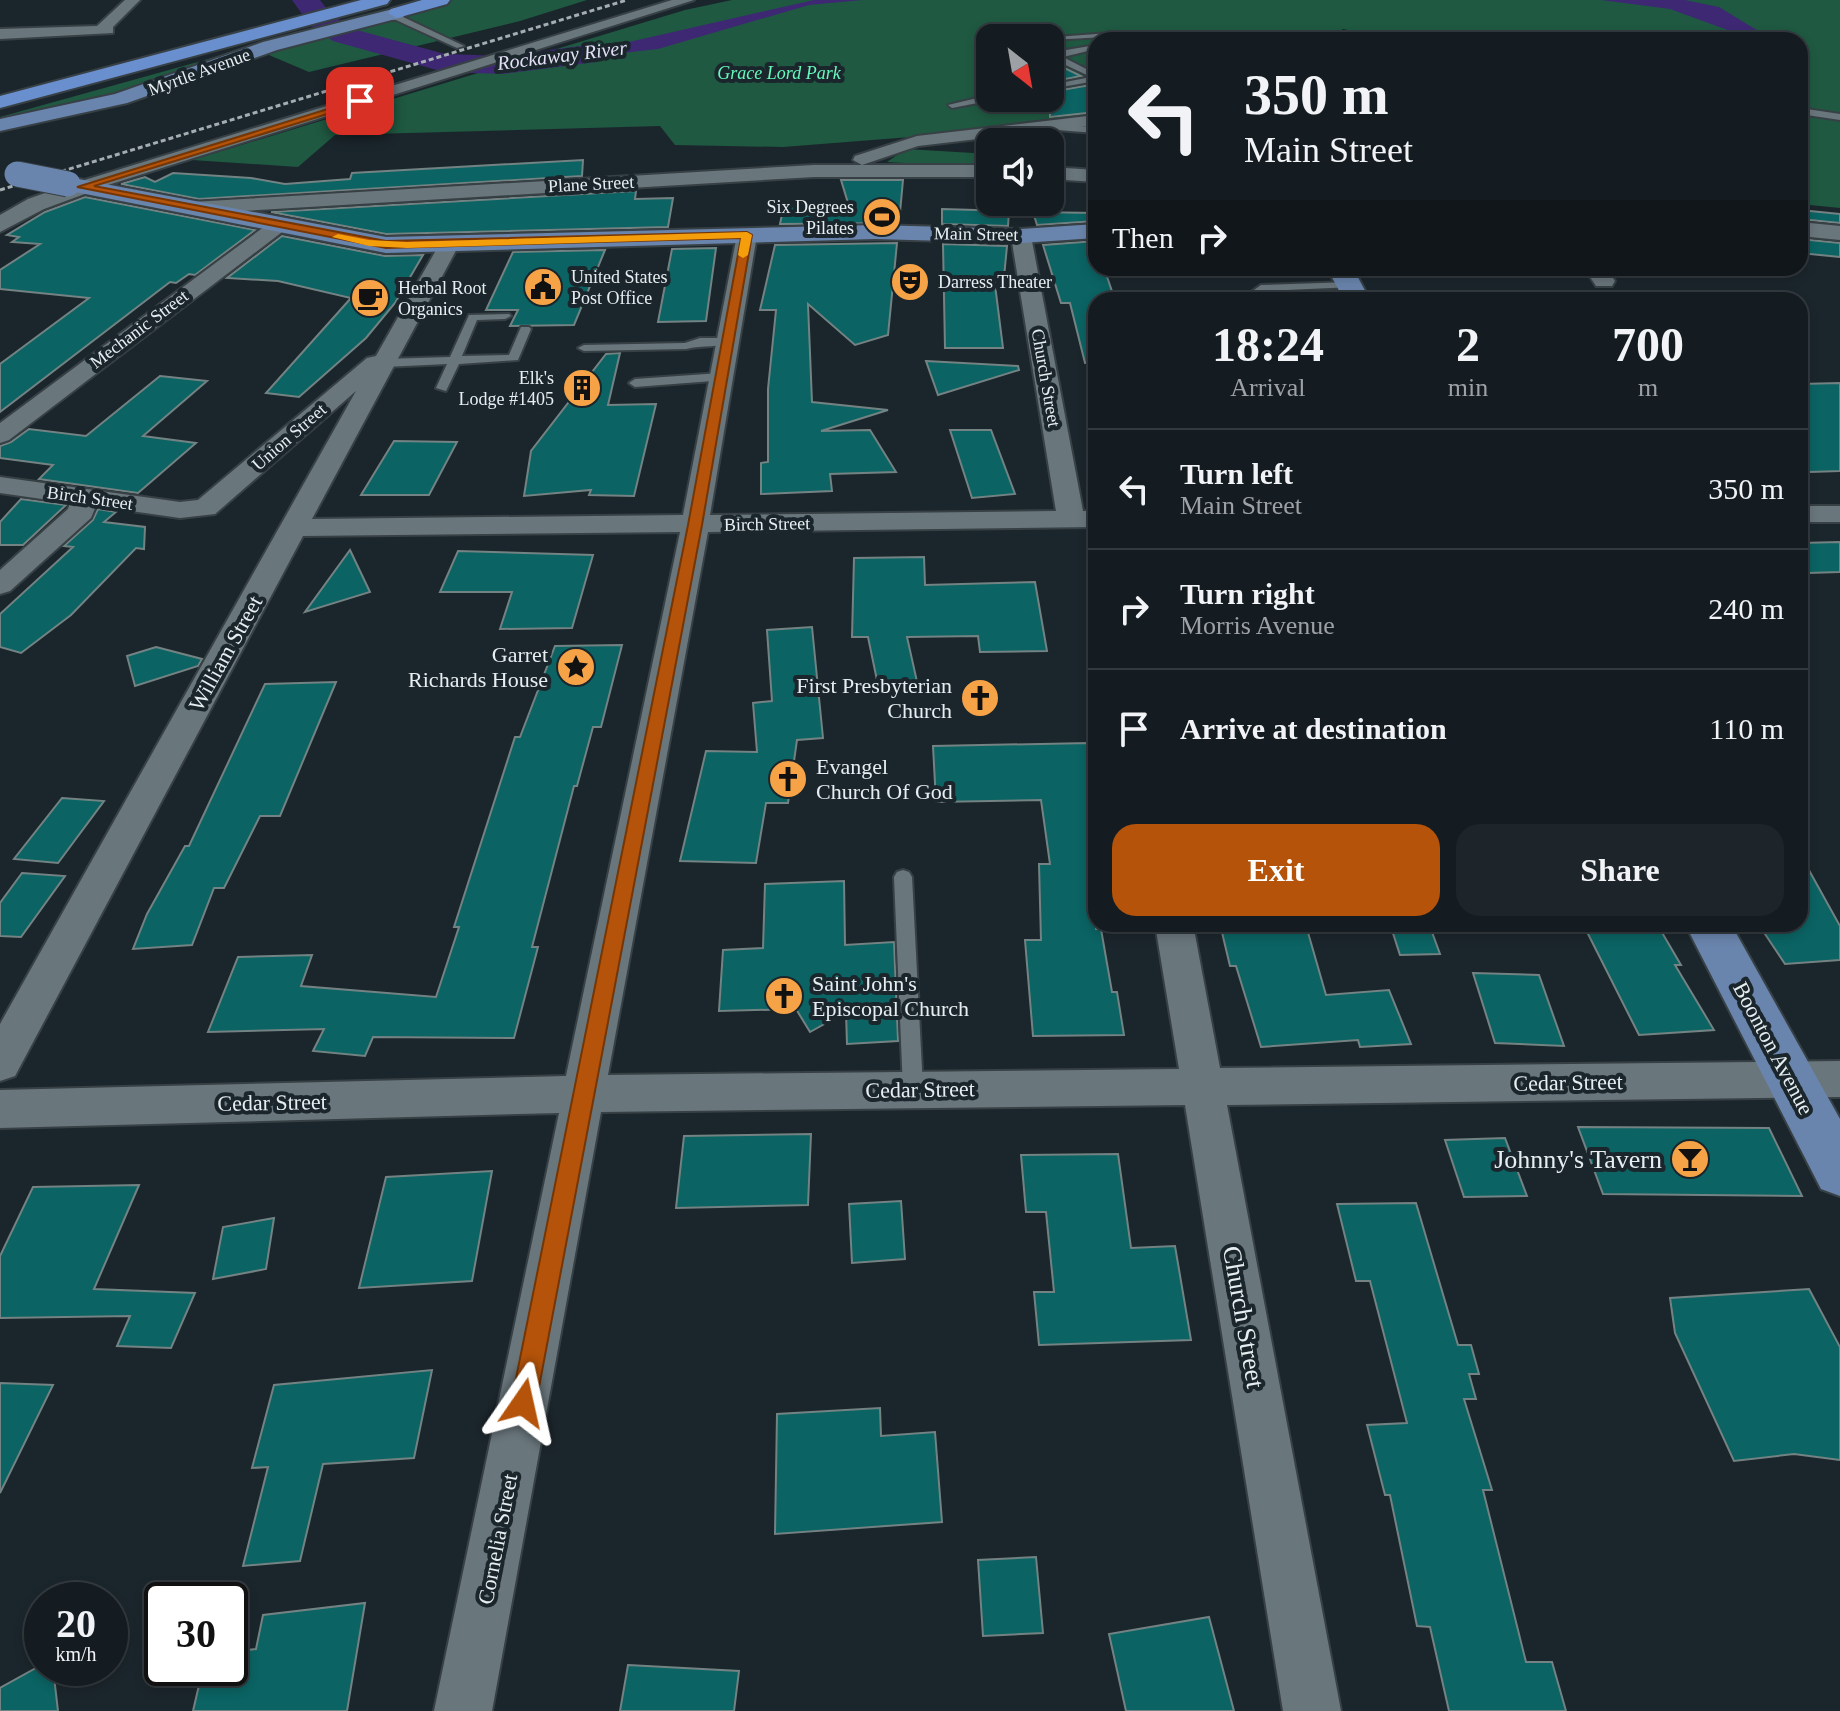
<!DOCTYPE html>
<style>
body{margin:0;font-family:Georgia,serif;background:#1d252a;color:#f1f3f6;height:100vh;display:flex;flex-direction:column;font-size:30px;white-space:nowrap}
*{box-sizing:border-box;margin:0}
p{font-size:26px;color:#9da1a5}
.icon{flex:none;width:44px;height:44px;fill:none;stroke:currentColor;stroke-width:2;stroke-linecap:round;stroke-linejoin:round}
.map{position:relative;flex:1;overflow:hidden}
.sheet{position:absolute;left:1088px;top:292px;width:720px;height:640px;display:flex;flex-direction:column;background:#141c21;border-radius:24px;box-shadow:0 4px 12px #0003,0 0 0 2px #333a3f}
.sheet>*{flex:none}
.hud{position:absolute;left:1088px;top:32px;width:720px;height:244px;border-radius:24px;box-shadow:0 4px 12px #0003,0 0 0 2px #333a3f;background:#141c21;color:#f1f3f6;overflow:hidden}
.needle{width:52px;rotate:149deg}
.fabs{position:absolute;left:976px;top:24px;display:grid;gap:16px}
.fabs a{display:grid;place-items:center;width:88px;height:88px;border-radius:16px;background:#141c21;box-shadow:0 4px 12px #0003,0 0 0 2px #333a3f;font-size:40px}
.speed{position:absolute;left:24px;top:1582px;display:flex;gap:16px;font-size:40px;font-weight:700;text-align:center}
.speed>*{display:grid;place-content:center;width:104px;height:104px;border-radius:50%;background:#141c21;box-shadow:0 4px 12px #0003,0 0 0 2px #333a3f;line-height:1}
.speed small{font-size:20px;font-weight:400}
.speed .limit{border:4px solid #111;border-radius:12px;background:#fff;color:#111}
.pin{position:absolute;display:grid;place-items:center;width:68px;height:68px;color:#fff;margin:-34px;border-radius:16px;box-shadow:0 4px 12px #0006}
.me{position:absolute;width:88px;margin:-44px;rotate:11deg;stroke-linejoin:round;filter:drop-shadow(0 0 6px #0008)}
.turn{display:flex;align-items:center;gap:28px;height:168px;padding:0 24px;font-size:36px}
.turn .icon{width:104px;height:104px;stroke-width:2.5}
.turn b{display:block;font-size:56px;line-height:68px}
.then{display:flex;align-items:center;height:76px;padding:0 24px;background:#0003;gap:16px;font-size:30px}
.eta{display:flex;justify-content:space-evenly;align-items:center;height:136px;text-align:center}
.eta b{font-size:48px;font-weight:800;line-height:56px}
.primary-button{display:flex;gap:16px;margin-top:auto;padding:16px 24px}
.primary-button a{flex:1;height:92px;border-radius:24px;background:#b45309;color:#fff;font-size:32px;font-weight:800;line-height:92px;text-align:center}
.primary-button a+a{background:#1d252a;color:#f1f3f6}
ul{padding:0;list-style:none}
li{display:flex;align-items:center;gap:24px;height:120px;padding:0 24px;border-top:2px solid #333a3f}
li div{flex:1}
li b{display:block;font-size:30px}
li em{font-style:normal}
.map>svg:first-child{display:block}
</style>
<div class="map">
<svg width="1840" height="1711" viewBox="0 0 1840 1711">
<rect width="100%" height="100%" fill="#1b262c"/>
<g fill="#1f5941" fill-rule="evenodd">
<path d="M421 0H587L520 21 309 72 257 50 110 100 0 121V117Z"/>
<path d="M732 0H1840V208L1800 204V40H1395L1343 29 1326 40H1096V117L1000 130 783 147 675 145 660 126 335 135 298 167 192 160 685 10ZM990 38H1050V98H990Z"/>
<path d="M906 149 990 154V168L887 162Z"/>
</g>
<g fill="#3e2874">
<path d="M814 0H862L809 5 658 49 490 68 521 59 594 50Z"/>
<path d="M1601 0H1685L1719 7 1773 40H1755L1670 9Z"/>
</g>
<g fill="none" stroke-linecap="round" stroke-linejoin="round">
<path fill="#3e2874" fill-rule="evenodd" d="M292 0H320L330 13 353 29 445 54 503 56 596 44 606 47 611 53 606 59 596 62 503 74 444 72 333 41 310 25Z"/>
</g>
<g fill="#0b6363" stroke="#738282" stroke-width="2">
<path d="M1050 44 1060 48 1052 59 1054 63 1081 76 1050 82Z"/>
<path d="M1096 84V112L1050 117V92Z"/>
<path d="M583 160 582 176 199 199 121 184 145 177 155 182 173 173 251 178 285 184 350 179 352 173Z"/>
<path d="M841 180H903L899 223 780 224 784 205 848 203Z"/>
<path d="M636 191 635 199 673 198 668 227 386 234 271 212Z"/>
<path d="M85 197 255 230 195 275 189 274 176 283 170 282 0 412V364L89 298 0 289V270L40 244 12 242 19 237 7 235 45 212Z"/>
<path d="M942 209 1009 211 1008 226 942 224Z"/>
<path d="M1800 210 1840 214V223L1800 219Z"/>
<path d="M1033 212 1096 213V221L1037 225Z"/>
<path d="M282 236 385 256 423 255 395 303 366 338 299 397 266 393 351 298 278 281 227 278Z"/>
<path d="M1800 239 1840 243V257L1800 253Z"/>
<path d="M1096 241V268H1104L1115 300H1096V362L1085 363 1070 303H1061L1043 245Z"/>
<path d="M897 243 888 335 855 345 808 304 812 402 888 410 821 431 870 430 896 472 830 474 832 491 761 494V463L768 462V389L776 310H760L775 245Z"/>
<path d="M943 244 1007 246 1004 277H994L1003 348H945Z"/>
<path d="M716 248 706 321 658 322 672 249Z"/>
<path d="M605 250 574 325 510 326 518 310H486L513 252Z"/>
<path d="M620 353 608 405 656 404 634 496 589 495 591 490 524 496 531 451 606 354Z"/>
<path d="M926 361 1018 366 1019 370 938 395Z"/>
<path d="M160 376 207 381 143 436 196 443 138 493 39 479 53 465 0 458V446L11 442 29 429 86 436Z"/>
<path d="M1840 383V471L1810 472 1800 461V384Z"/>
<path d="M950 430H991L1015 494 972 498Z"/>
<path d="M394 441 457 442 429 495H361Z"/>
<path d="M21 499 66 505 23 545H0V522Z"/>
<path d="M98 509 116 512 104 522 145 527 144 549 136 548 71 615 21 653 0 647V614L73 547 64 546 93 520Z"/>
<path d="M1840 542V572L1808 573 1800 563V543Z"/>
<path d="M350 550 370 592 305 612Z"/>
<path d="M458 551 593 555 572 628 500 629 512 592H440Z"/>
<path d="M924 557 925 585 1035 582 1047 651 980 652 978 636 907 637 918 686 879 690 868 637H852L854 558Z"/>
<path d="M812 627 823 738 797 740 788 803H766L756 863 680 861 706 751 757 752 753 703 772 701 767 630Z"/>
<path d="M622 645 601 727H593L577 786H574L532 947H538L514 1038 373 1037 365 1056 313 1051 324 1029 208 1032 238 957 312 955 301 986 436 997 459 927H454L515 737H520L555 646Z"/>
<path d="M156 647 202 659 198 666 135 686 127 656Z"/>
<path d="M336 682 280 816H260L224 888H214L192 945 133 949 147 914 185 846H189L265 684Z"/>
<path d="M1089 743 1096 786V929H1101L1112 992H1117L1124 1035 1033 1036 1025 940H1041L1039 864H1050L1041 800 936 802 933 746Z"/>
<path d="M62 798 104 801 58 863 14 859Z"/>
<path d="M1800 854 1840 926V960L1785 964 1759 925 1800 924Z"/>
<path d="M22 873 65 876 21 937 0 936V903Z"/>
<path d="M844 881 845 945 894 942 898 1041 847 1044 846 1012 810 1032 796 1009 719 1011 723 950 763 948 765 884Z"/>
<path d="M1220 924H1283L1284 929H1307L1326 995 1389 990 1411 1044 1360 1047 1358 1040 1261 1047 1236 966H1230Z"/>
<path d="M1390 924H1429L1440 954 1400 955Z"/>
<path d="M1583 924H1657L1681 965H1675L1714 1030 1639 1035Z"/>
<path d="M1473 973 1539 975 1564 1046 1495 1043Z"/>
<path d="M1578 1127 1769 1128 1802 1196 1603 1194Z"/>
<path d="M811 1134 808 1205 676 1208 684 1136Z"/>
<path d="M1505 1138 1527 1196 1464 1197 1445 1140Z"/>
<path d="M1118 1154 1131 1248 1175 1246 1191 1340 1039 1345 1034 1292H1054L1046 1212H1026L1021 1155Z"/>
<path d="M492 1171 472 1281 359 1288 386 1177Z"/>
<path d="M139 1185 94 1289 195 1293 171 1348 117 1346 130 1316 0 1318V1256L33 1187Z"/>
<path d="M901 1201 905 1259 852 1263 849 1204Z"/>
<path d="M1416 1203 1458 1345H1471L1479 1374H1469L1476 1399H1464L1492 1490H1483L1526 1662H1552L1566 1711H1449L1430 1627 1417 1626 1390 1495H1385L1367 1425 1407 1423 1370 1281H1356L1337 1204Z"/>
<path d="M274 1218 266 1269 213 1279 223 1227Z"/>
<path d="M1809 1289 1840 1347V1460L1794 1454 1734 1461 1675 1333 1670 1298Z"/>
<path d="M432 1370 414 1458 323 1464 300 1561 243 1566 268 1467 252 1468 274 1385Z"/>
<path d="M0 1383 53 1385 0 1493Z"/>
<path d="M880 1408 881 1436 935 1432 942 1522 775 1534 777 1414Z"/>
<path d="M1036 1557 1043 1633 983 1636 978 1560Z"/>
<path d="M365 1603 347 1711H193L203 1668H230V1652L256 1649 263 1615Z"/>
<path d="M1209 1617 1234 1711H1126L1109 1634Z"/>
<path d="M628 1665 739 1671 734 1711H620Z"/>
<path d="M36 1668H53L58 1711H0V1688Z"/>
</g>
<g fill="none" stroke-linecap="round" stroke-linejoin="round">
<defs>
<g id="service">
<path d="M381 14 401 16 464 46 457 48 396 20 378 18Z"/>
<path d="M1123 32 1174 40 1123 36 1050 40 1043 38Z"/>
<path d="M1343 35 1367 40 1340 39Z"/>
<path d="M1096 45V49L1063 57 1096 74V81L1050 89V85L1091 77 1055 60 1060 51Z"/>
<path d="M990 95 993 100 952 108 948 105Z"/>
<path d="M1800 108 1840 114V120L1800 114Z"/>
<path d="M1060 125 1096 127V133L1057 130Z"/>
<path d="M1349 282 1353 283V287L1264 291 1259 295 1264 300H1252L1247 295 1261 285Z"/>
<path d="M1198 295 1202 296 1204 300H1194V296Z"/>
<path d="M509 314 511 316 505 319 477 320 462 356 509 355 521 327H529L531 329 518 360 459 364 446 391 436 388 447 364 384 367 378 363 384 359 450 357 469 315Z"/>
<path d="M700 338H728L734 341C722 348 701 345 686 349L584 351 578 348 584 345 685 343Z"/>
<path d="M721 373 725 374V380L635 387 629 383 635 379Z"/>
<path d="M903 870 909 872 912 877 923 1089 920 1096 913 1098 906 1096 903 1089 894 877 897 872Z"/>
</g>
<g id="minor">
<path d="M125 0H140L113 27V33L0 39V29L97 26Z"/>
<path d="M672 0H694L89 191H75L72 187 75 183Z"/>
<path d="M1343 32 1348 34 1349 40H1329Z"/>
<path d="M1096 115V125L918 146 862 165H990V177H814L192 214 182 208 192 202 814 165H862L853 160 855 156 917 136Z"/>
<path d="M1050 167 1096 170V182L1050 179Z"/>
<path d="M279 219 289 225 286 229 9 440 0 443V423L272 221Z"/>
<path d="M747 229 757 235 710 515 1056 511 1011 236 1021 230 1031 236 1083 511H1096V527L708 532 608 1075 1179 1069 1155 924H1193L1220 1068 1840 1061V1097L1227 1105 1341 1711H1283L1185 1105 601 1112 492 1711H434L559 1113 0 1128V1090L566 1076 680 532 303 536 15 1076 0 1081V1024L356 391 215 514 180 518 96 506 91 518 10 591 0 594V570L68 509 70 503 0 493V477L180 502 198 500 367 358 376 356 440 243 450 237 460 243 312 519 683 515 737 235Z"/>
<path d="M1584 268H1606L1615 281 1612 286H1596Z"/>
<rect x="1800" y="506" width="40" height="16"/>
</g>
<g id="tertiary">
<path d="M82 180 90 182 94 187 90 192 44 209 0 232V215L28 199Z"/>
<path d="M1800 222 1840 226V240L1800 236Z"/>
</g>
<g id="primary">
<path d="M397 8 406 13 403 17 277 50 127 103 0 131V119L115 94 263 42Z"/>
<path d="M68 177 386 237 875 225 1021 229 1096 224V238L1021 243 875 239 386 253 60 189 56 184 60 179Z"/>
<path d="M1327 268H1353L1370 300H1344Z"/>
<path d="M1685 924H1731L1840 1119V1196L1821 1189Z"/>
</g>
<g id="motorway">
<path d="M361 0H390L387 4 0 108V96Z"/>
<path d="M422 0H450L447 4 397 18 388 13 391 9Z"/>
</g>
</defs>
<use href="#service" stroke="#374045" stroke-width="4"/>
<use href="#minor" stroke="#374045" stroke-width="4"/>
<use href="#tertiary" stroke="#374045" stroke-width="4"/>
<use href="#primary" stroke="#374045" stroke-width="4"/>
<use href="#motorway" stroke="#374045" stroke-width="4"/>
<use href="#service" fill="#69767c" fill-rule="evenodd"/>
<use href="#minor" fill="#69767c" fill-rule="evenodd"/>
<use href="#tertiary" fill="#69767c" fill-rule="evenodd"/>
<use href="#primary" fill="#6a85ad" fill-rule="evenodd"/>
<use href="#motorway" fill="#6a8fce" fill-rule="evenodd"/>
<path stroke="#a4adb1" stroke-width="3" stroke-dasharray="5 3" stroke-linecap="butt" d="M0 190 627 0"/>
<defs>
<path id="primary-bridge" d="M17 174 68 184"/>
</defs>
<use href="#primary-bridge" stroke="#374045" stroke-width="27" stroke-linecap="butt"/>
<use href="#primary-bridge" stroke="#6a85ad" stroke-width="25"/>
</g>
<path fill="#b45309" stroke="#753606" stroke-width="2" d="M360 99 363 103 94 186 386 241 747 232 752 235 702 525 536 1403 532 1412 523 1415 514 1412 511 1403 688 525 741 238 386 248 77 187Z"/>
<path fill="#f59e0b" d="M747 232 752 235 748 255 743 258 738 255 741 238 407 248 369 246 332 237 338 234 369 240 407 242Z"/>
<defs>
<symbol id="stadium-disc" viewBox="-11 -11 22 22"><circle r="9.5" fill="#f5a346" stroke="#1b262c"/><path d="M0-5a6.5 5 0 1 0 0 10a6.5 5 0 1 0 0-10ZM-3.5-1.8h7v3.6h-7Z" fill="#111"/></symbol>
<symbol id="theatre-disc" viewBox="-11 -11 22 22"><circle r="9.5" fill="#f5a346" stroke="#1b262c"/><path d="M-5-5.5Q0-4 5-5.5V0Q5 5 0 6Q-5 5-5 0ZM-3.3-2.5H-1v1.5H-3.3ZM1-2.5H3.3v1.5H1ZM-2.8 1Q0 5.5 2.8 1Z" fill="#111"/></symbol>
<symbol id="civic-disc" viewBox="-11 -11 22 22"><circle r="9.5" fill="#f5a346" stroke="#1b262c"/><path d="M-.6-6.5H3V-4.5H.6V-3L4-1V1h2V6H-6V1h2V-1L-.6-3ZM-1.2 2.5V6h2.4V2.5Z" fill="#111"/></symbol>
<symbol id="cafe-disc" viewBox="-11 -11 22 22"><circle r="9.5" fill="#f5a346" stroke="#1b262c"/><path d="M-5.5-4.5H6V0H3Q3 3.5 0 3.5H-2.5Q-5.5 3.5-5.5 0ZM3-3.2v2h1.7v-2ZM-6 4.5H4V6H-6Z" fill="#111"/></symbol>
<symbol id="building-disc" viewBox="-11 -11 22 22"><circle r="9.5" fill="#f5a346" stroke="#1b262c"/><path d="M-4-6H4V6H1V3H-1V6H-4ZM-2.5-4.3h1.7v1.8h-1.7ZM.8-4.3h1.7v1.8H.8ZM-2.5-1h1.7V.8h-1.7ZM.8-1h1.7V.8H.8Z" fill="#111"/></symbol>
<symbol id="sight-disc" viewBox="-11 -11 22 22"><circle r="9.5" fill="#f5a346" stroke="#1b262c"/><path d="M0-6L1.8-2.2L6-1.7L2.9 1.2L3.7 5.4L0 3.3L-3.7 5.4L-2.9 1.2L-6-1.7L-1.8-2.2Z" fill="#111"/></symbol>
<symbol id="church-disc" viewBox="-11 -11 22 22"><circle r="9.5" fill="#f5a346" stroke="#1b262c"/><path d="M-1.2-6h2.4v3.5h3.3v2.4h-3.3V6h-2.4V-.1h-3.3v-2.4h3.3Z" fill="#111"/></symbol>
<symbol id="bar-disc" viewBox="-11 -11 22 22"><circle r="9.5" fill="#f5a346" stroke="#1b262c"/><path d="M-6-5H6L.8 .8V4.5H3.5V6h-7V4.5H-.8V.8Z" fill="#111"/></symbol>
</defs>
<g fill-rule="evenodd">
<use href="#stadium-disc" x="860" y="195" width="44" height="44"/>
<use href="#theatre-disc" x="888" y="260" width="44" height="44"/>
<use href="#civic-disc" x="521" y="265" width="44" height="44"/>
<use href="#cafe-disc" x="348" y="276" width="44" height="44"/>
<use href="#building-disc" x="560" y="366" width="44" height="44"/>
<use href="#sight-disc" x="554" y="645" width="44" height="44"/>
<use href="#church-disc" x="958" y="676" width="44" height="44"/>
<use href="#church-disc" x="766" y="757" width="44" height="44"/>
<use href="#church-disc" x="762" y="974" width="44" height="44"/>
<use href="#bar-disc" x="1668" y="1137" width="44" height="44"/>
</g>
<g text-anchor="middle" stroke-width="8" stroke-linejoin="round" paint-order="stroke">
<g font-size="18" fill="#e6eef1" stroke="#1b262c">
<text transform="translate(199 72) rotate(-20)" y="6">Myrtle Avenue</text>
<text transform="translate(591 184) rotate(-3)" y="6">Plane Street</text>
<text transform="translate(976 234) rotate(1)" y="6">Main Street</text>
<text transform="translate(139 329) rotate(-37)" y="6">Mechanic Street</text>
<text transform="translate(1046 378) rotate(80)" y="6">Church Street</text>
<text transform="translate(289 437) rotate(-41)" y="6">Union Street</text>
<text transform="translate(90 498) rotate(8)" y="6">Birch Street</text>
<text transform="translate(767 524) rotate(-1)" y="6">Birch Street</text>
</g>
<g font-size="18" font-style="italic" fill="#66f9bc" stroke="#1b262c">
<text x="779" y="79">Grace Lord Park</text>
</g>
<g font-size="18" fill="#e6eef1" stroke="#1b262c" text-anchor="start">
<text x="854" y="213" text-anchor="end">Six Degrees<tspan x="854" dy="21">Pilates</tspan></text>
<text x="571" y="283">United States<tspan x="571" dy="21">Post Office</tspan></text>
<text x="938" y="288">Darress Theater</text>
<text x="398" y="294">Herbal Root<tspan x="398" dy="21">Organics</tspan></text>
<text x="554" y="384" text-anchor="end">Elk's<tspan x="554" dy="21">Lodge #1405</tspan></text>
</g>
<g font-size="20" font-style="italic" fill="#e4e0f7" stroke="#1b262c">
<text transform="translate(562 55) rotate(-7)" y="7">Rockaway River</text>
</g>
<g font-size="22" fill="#e6eef1" stroke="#1b262c">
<text transform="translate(225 653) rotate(-61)" y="8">William Street</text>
<text transform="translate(1774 1048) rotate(62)" y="8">Boonton Avenue</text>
<text transform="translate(1568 1082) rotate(-1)" y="8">Cedar Street</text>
<text transform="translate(920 1089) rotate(-1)" y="8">Cedar Street</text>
<text transform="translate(272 1102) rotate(-1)" y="8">Cedar Street</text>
<text transform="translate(497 1539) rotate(-79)" y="8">Cornelia Street</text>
</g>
<g font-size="22" fill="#e6eef1" stroke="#1b262c" text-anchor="end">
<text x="548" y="662">Garret<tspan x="548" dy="25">Richards House</tspan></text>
<text x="952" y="693">First Presbyterian<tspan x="952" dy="25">Church</tspan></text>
<text x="816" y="774" text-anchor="start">Evangel<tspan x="816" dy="25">Church Of God</tspan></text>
<text x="812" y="991" text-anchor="start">Saint John's<tspan x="812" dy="25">Episcopal Church</tspan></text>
</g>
<g font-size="26" fill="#e6eef1" stroke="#1b262c" text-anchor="end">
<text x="1662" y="1168">Johnny's Tavern</text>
</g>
<g font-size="26" fill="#e6eef1" stroke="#1b262c">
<text transform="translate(1244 1317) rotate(80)" y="9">Church Street</text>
</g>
</g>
</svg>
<div class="fabs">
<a><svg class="needle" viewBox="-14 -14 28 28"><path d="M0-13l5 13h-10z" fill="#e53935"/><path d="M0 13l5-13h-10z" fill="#9da1a5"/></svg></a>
<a><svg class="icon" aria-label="sound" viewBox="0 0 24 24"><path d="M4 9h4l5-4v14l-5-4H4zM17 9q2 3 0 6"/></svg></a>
</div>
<div class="speed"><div>20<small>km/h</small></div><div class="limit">30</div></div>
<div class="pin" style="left:360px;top:101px;background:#d93025"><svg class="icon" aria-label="arrive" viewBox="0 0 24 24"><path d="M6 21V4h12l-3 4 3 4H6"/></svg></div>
<svg class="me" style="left:523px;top:1403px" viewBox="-20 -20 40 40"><path d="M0-17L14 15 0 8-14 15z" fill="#b45309" stroke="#fff" stroke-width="4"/></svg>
<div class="hud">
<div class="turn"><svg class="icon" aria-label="left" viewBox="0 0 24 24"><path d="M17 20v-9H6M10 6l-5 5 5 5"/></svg><div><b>350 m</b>Main Street</div></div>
<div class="then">Then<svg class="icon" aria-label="right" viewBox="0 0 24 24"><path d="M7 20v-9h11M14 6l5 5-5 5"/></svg></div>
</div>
<section class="sheet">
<div class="eta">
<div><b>18:24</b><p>Arrival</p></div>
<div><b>2</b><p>min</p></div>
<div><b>700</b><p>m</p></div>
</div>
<ul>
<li><svg class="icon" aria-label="left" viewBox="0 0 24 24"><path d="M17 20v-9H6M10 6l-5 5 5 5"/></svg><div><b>Turn left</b><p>Main Street</p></div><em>350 m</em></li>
<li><svg class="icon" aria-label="right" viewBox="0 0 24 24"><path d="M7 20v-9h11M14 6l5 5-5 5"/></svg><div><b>Turn right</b><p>Morris Avenue</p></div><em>240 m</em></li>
<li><svg class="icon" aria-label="arrive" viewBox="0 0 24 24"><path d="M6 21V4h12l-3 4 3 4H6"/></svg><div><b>Arrive at destination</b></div><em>110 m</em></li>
</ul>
<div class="primary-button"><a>Exit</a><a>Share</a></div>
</section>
</div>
